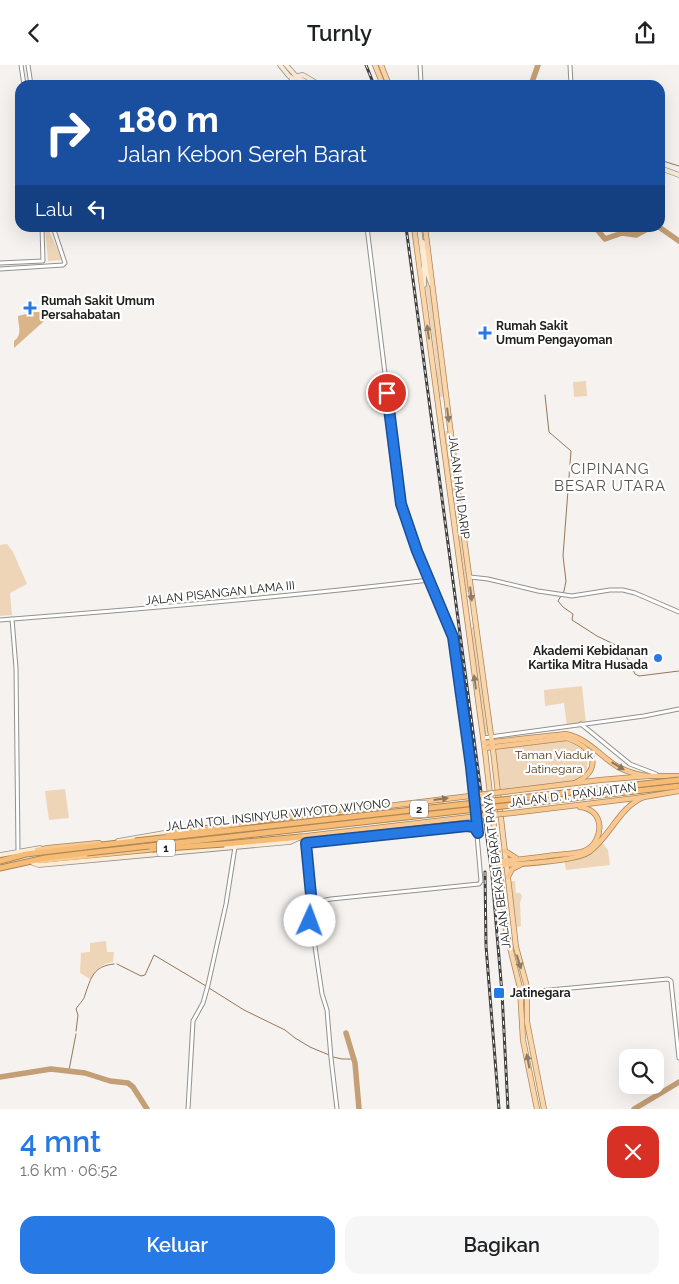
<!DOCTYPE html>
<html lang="id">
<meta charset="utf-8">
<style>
body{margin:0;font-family:Raleway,sans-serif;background:#f6f6f6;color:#202124;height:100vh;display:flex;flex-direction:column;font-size:19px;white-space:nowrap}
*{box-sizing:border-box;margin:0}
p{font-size:16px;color:#757577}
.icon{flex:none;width:28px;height:28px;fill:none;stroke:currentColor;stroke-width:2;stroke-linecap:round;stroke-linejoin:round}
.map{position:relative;height:1044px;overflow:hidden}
.panel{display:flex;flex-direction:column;background:#fff;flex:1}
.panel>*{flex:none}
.top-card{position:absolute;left:15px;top:15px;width:650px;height:152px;border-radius:15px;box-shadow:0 5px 20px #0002;background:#1a4fa0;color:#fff;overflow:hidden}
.fabs{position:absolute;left:619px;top:984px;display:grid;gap:10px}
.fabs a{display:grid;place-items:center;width:45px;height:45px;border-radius:10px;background:#fff;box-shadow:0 5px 20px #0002;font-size:25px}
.pin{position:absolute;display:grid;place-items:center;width:42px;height:42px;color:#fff;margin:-21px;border:2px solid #fff;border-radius:50%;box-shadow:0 1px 5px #0007}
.me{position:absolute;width:55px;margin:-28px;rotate:2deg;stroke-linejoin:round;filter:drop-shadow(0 0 4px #0008)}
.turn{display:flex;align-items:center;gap:18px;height:105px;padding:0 20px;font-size:22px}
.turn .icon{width:65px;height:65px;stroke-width:2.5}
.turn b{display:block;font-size:35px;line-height:42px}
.then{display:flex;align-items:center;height:48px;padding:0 20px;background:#0003;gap:10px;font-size:19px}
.round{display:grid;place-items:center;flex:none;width:52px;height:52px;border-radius:15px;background:#f6f6f6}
.summary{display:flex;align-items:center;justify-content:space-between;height:85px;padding:0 20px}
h1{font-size:30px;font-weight:600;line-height:38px;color:#277ae5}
.cta{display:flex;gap:10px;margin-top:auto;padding:10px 20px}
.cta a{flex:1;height:58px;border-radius:15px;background:#277ae5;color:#fff;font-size:20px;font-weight:600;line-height:58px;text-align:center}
.cta a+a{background:#f6f6f6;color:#202124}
header{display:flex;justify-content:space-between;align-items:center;height:65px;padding:0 20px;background:#fff;font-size:22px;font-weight:600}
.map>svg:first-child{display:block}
</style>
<header><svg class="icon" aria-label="back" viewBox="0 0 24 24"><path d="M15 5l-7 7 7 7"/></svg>Turnly<svg class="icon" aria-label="share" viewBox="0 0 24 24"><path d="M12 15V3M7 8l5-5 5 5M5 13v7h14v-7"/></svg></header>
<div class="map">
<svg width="679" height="1044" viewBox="0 0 679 1044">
<rect width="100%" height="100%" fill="#f5f2ef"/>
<g fill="#efd5b8">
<path d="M45 163H48L62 195 48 196Z"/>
<path d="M425 205 429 214 444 332H439L438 317 433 303 437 306 425 217Z"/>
<path d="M586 316 587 331 574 332 573 317Z"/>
<path d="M444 366H448L469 527H466Z"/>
<path d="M7 479 13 487 27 519 10 528 12 550 0 551V480Z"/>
<path d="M470 562H473L488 668 485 669Z"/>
<path d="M582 621 586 658 567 661 564 638 545 641 544 625Z"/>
<path d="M567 673 588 687 587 706 573 717 499 726 495 683Z"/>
<path d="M65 724 69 753 49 755 45 726Z"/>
<path d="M600 775 608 785 610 800 566 805 564 794 572 792Z"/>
<path d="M515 816 516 828H520L522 831 520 838 521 861 513 863 508 817Z"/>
<path d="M106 876 107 887H114L113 897C102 898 96 905 90 914L80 908 81 888 90 887V878Z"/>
</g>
<path fill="#dbb58a" d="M34 247H52V249L14 283V276C23 270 18 260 18 251Z"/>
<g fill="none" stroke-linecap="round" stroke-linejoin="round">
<g stroke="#93785b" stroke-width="1">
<path d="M531 18 532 20"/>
<path d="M660 95 679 101"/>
<path d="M545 330 549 367 571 386 563 491 566 516 564 526 558 536 563 542 573 549 572 555 597 571 622 583 635 609 639 611 679 606"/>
<path d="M117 899 141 911 145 910 154 890 206 921"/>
<path d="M209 923 244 945 285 965 295 973 310 982 329 990"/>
<path d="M76 966 78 950 76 944C79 939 84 935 85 930 91 913 93 901 114 899"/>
<path d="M333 992 342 994H354"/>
<path d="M69 1005 76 969"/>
</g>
<g stroke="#c49e74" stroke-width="5.5">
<path d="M531 20 538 0"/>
<path d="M595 162 605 174 622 168 636 170 651 162"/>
<path d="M659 162 679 176"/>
<path d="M346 968 355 998 359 1044"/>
<path d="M0 1012 51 1004 85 1008 110 1016 128 1018 133 1022 147 1044"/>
<path d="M634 1044 679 1017"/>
</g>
<defs>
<g id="tertiary">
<path d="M21 0 24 20"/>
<path d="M28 0 31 20"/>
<path d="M570 0 571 20"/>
<path d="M289 20 292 13"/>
<path d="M405 20 421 17 420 0"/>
<path d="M0 198 43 196 42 162"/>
<path d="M0 204 63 200 65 198 53 162"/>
<path d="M470 512 488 514 538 526 572 531 610 525H623L635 528 679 547"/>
<path d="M12 554 16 603 18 786"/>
<path d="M0 555C143 544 287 532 429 515"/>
<path d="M581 659 630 699 656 709"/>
<path d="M483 673 644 651 679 644"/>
<path d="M305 772 311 830 309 841 322 929 327 945 331 993 337 1044"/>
<path d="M306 778 467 761 474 762 476 766"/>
<path d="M311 838 331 834 479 819 481 816 472 712 454 577 417 486 401 439 367 162"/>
<path d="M528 927 668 914 671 916 679 993"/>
<path d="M188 1044 193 956 203 938 208 920 226 839 235 782"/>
</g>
<g id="secondary">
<path d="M280 0 289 11 304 20"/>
<path d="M286 0 296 11 311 20"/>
<path d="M296 11 303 10 320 20"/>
<path d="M660 103 679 110"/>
<path d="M419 162 424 201V220"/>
<path d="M423 177 427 207 431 219"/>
<path d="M291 749 331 743"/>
<path d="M118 776 170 767"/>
<path d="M0 790 40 783"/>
<path d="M33 798 39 800 290 777 299 773"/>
</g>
<g id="primary">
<path d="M375 0 383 20"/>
<path d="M381 0 389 20"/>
<path d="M414 162 485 686 493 755 500 804 506 866 520 923 523 975 537 1044"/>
<path d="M425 162 463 466 493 685 516 882 527 922V957L544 1044"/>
</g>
<g id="trunk">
<path d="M484 678 566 669C587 673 600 691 618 702 628 707 637 710 648 711"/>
<path d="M485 683 567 673C591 681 605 702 577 717"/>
<path d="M511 726 600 715 648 711H679"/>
<path d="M355 745 470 731"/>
<path d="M512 748 644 732 679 726"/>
<path d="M238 762 347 746"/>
<path d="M298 772 470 752"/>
<path d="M37 785 48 783 99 778"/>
<path d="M505 786 516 793"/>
<path d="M39 796 155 784"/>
<path d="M499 796C519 795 538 792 557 790 565 789 576 789 584 786 595 782 601 769 599 758 597 748 589 743 580 742"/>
<path d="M500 800C518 799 575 797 589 787 610 772 619 742 644 732"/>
<path d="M508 812 512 804 520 800"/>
</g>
<g id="motorway">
<path d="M512 740 679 721"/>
<path d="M340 744H358"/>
<path d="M224 779 300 772"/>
<path d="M0 796 26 789 135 776"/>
<path d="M0 803 45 793 87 788"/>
</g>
</defs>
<use href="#tertiary" stroke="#93918e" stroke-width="5"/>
<use href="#secondary" stroke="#93918e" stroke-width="5.5"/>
<use href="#primary" stroke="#ac8557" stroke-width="6"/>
<use href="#trunk" stroke="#ac8557" stroke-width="6"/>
<use href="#motorway" stroke="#ac8557" stroke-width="7"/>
<use href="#tertiary" stroke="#fff" stroke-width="3"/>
<use href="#secondary" stroke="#fcebd5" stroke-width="4"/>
<use href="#primary" stroke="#fad6ac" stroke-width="4.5"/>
<use href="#trunk" stroke="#f8c890" stroke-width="4.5"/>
<use href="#motorway" stroke="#f6bb74" stroke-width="5"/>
<defs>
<g id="rail">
<path d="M366 0 374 20"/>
<path d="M406 162 492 810 502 928 508 1044"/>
<path d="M485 807 486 881 499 1044"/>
</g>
</defs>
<use href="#rail" stroke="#41403f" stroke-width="3"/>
<use href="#rail" stroke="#fff" stroke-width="1" stroke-dasharray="4" stroke-linecap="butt"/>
<defs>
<g id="trunk-bridge">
<path d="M470 731 511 726"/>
<path d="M470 752 512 748"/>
</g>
<g id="motorway-bridge">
<path d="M168 769 340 744"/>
<path d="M135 776 679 715"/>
<path d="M152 784 224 779"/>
<path d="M87 788 512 740"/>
</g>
</defs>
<use href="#trunk-bridge" stroke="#ac8557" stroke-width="6" stroke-linecap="butt"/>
<use href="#motorway-bridge" stroke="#ac8557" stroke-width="7" stroke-linecap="butt"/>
<use href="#trunk-bridge" stroke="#f8c890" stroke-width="4.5"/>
<use href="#motorway-bridge" stroke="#f6bb74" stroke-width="5"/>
</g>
<defs><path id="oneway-solid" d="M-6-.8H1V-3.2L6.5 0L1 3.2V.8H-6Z" transform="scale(1.25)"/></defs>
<g fill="#8e7c66">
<use href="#oneway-solid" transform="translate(428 267) rotate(-98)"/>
<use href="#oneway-solid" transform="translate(448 350) rotate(83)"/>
<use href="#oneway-solid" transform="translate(471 529) rotate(83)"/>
<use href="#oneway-solid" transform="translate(475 617) rotate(-98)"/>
<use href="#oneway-solid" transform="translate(519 897) rotate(73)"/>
<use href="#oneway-solid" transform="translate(528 996) rotate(-101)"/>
</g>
<g fill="#8d7458">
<use href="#oneway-solid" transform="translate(618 701) rotate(31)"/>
<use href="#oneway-solid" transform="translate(441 734) rotate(-7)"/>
</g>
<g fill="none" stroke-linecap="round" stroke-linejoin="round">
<defs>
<path id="route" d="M310 856 309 841 311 830 306 778 467 761 474 762 478 768 471 702 453 572 417 486 401 439 387 328"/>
</defs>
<use href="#route" stroke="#194f95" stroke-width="12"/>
<use href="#route" stroke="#277ae5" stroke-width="9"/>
</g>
<g fill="#277ae5" stroke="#fff" stroke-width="2">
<path d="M27.5 235.5h5v5h5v5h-5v5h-5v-5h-5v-5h5z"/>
<path d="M482.5 260.5h5v5h5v5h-5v5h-5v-5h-5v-5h5z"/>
<circle cx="658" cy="593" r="5"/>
<rect x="493" y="922" width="12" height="12" rx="2.5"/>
</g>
<g text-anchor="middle" stroke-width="4.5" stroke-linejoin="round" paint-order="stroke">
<g fill="#fff" stroke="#646463" stroke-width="1">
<rect x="410" y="735.5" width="18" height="17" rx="4"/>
<rect x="157" y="774.5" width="18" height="17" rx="4"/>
</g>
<g font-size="11" font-weight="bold" fill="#222120">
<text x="419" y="748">2</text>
<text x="166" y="787">1</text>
</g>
<g font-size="12" font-weight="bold" fill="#222120" stroke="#fff" text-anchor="start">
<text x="41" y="240">Rumah Sakit Umum<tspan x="41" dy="14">Persahabatan</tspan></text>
<text x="496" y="265">Rumah Sakit<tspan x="496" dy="14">Umum Pengayoman</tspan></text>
<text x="648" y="590" text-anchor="end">Akademi Kebidanan<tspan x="648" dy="14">Kartika Mitra Husada</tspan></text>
<text x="510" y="932">Jatinegara</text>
</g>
<g font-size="12" fill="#222120" stroke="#fff">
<text transform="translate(459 422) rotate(83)" y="4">JALAN HAJI DARIP</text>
<text transform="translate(220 528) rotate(-6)" y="4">JALAN PISANGAN LAMA III</text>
<text transform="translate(573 730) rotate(-7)" y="4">JALAN D. I. PANJAITAN</text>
<text transform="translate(278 750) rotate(-6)" y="4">JALAN TOL INSINYUR WIYOTO WIYONO</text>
<text transform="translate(497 806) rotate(-97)" y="4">JALAN BEKASI BARAT RAYA</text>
</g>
<g font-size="12" fill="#503513" stroke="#fff">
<text x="554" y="694">Taman Viaduk<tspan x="554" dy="14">Jatinegara</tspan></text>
</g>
<g font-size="15" letter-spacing="1" fill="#575552" stroke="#fff">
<text x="610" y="409">CIPINANG<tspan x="610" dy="17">BESAR UTARA</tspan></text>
</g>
</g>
</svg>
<div class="fabs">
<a><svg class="icon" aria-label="search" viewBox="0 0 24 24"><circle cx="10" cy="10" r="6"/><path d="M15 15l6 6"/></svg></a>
</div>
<div class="pin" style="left:387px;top:328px;background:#d93025"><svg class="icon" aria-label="arrive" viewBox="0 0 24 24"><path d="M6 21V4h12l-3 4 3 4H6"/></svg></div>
<svg class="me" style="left:310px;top:856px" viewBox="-20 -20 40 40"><circle r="19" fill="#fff"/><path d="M0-13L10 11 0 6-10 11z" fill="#277ae5"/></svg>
<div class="top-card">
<div class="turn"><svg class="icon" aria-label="right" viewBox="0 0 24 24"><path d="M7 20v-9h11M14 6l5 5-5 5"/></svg><div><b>180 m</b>Jalan Kebon Sereh Barat</div></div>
<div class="then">Lalu<svg class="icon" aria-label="left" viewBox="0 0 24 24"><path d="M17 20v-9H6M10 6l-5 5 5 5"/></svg></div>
</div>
</div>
<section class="panel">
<div class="summary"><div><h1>4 mnt</h1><p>1.6 km · 06:52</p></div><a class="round" style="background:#d93025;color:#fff"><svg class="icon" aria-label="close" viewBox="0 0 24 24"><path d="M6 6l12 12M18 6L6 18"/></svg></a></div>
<div class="cta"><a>Keluar</a><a>Bagikan</a></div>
</section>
